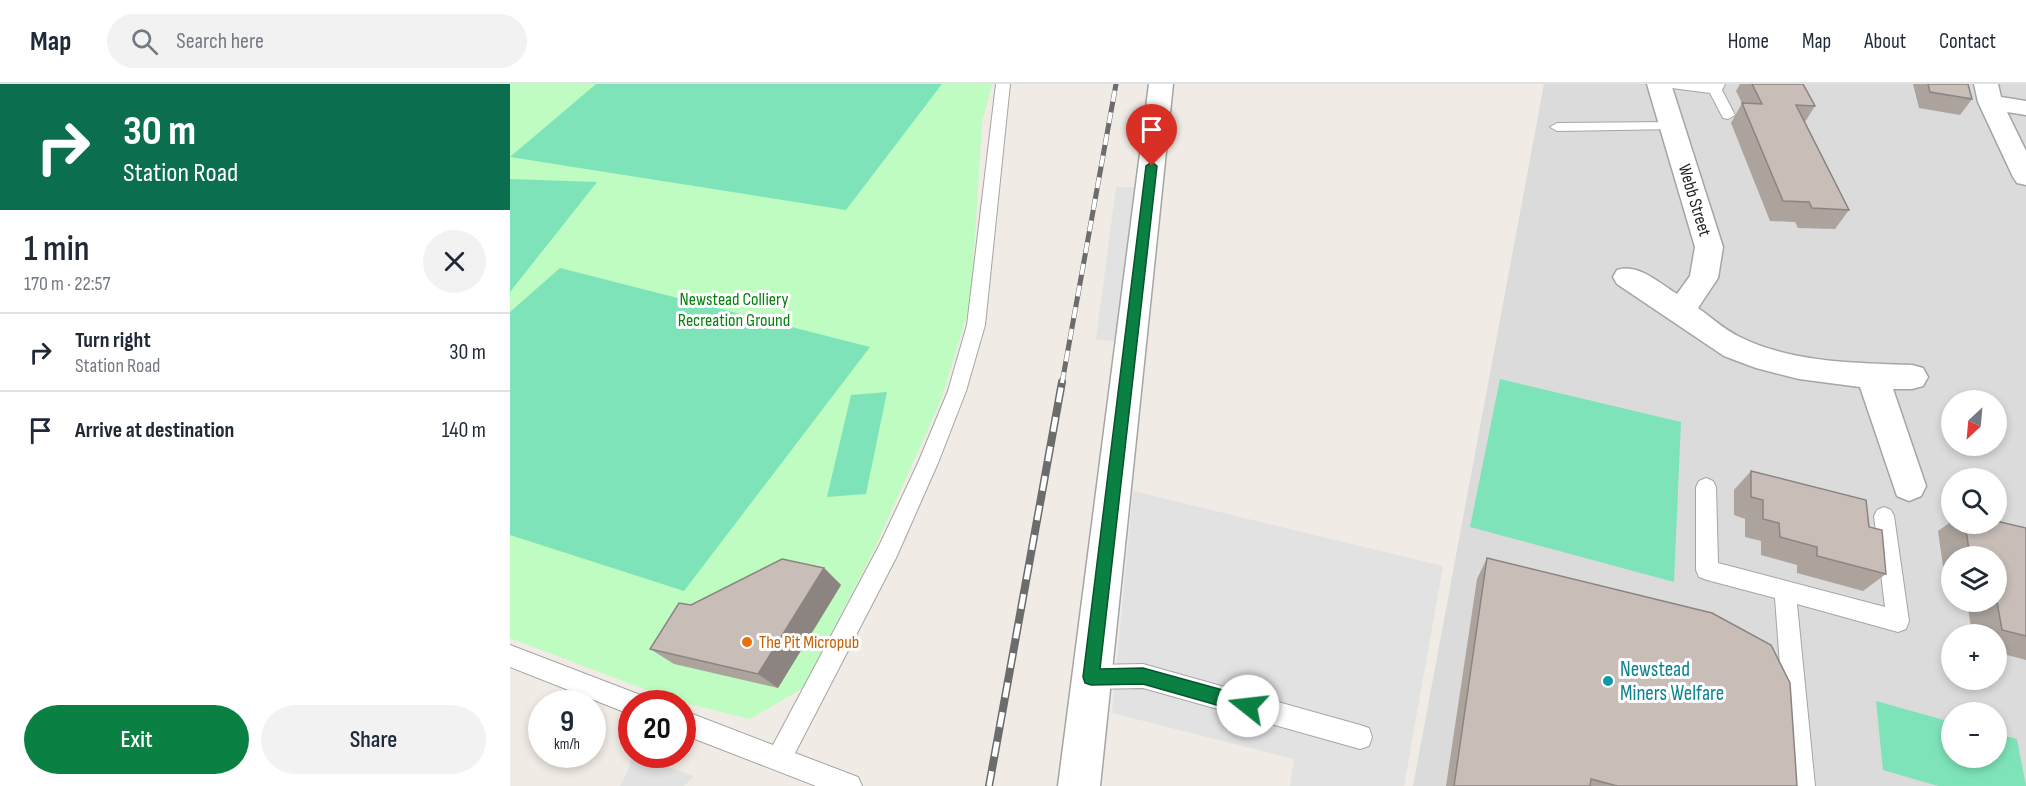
<!DOCTYPE html>
<meta charset="utf-8">
<style>
body{margin:0;font-family:"Sofia Sans Condensed",sans-serif;background:#f2f2f3;color:#1f2937;height:100vh;display:flex;flex-direction:column;font-size:22px;white-space:nowrap}
*{box-sizing:border-box;margin:0}
p{font-size:20px;color:#747a83}
.icon{flex:none;width:33px;height:33px;fill:none;stroke:currentColor;stroke-width:2;stroke-linecap:round;stroke-linejoin:round}
.map{position:relative;flex:1;overflow:hidden}
.details{display:flex;flex-direction:column;background:#fff;width:510px}
.details>*{flex:none}
.top-card{background:#0b6e4f;color:#fff;overflow:hidden}
.needle{width:39px;rotate:206deg}
.controls{position:absolute;left:1431px;top:306px;display:grid;gap:12px}
.controls a{display:grid;place-items:center;width:66px;height:66px;border-radius:50%;background:#fff;box-shadow:0 3px 9px #0003;font-size:30px}
.speed{position:absolute;left:18px;top:606px;display:flex;gap:12px;font-size:30px;font-weight:700;text-align:center}
.speed>*{display:grid;place-content:center;width:78px;height:78px;border-radius:50%;background:#fff;box-shadow:0 3px 9px #0003;line-height:1}
.speed small{font-size:15px;font-weight:400}
.speed .limit{border:9px solid #d22;background:#fff;color:#111}
.pin{position:absolute;display:grid;place-items:center;width:51px;height:51px;color:#fff;margin:-62px -26px;border-radius:50% 50% 50% 0;rotate:-45deg;box-shadow:0 0 6px #0007}
.pin .icon{rotate:45deg}
.me{position:absolute;width:66px;margin:-33px;rotate:286deg;stroke-linejoin:round;filter:drop-shadow(0 0 4px #0008)}
.turn{display:flex;align-items:center;gap:21px;height:126px;padding:0 24px;font-size:27px}
.turn .icon{width:78px;height:78px;stroke-width:2.5}
.turn b{display:block;font-size:42px;line-height:51px}
.round{display:grid;place-items:center;flex:none;width:63px;height:63px;border-radius:32px;background:#f2f2f3}
.headline{display:flex;align-items:center;justify-content:space-between;height:102px;padding:0 24px}
h1{font-size:36px;font-weight:600;line-height:45px}
.primary-button{display:flex;gap:12px;margin-top:auto;padding:12px 24px}
.primary-button a{flex:1;height:69px;border-radius:36px;background:#0b8043;color:#fff;font-size:24px;font-weight:600;line-height:69px;text-align:center}
.primary-button a+a{background:#f2f2f3;color:#1f2937}
ul{padding:0;list-style:none}
li{display:flex;align-items:center;gap:18px;height:78px;padding:0 24px;border-top:2px solid #e0e1e3}
li div{flex:1}
li b{display:block;font-size:22px}
li em{font-style:normal}
header{display:flex;align-items:center;gap:36px;box-sizing:border-box;height:84px;padding:0 30px;background:#fff;border-bottom:2px solid #e0e1e3}
header strong{font-size:28px}
nav{display:flex;gap:33px;margin-inline-start:auto;font-size:21px}
.search{width:420px;height:54px;background:#f2f2f3;display:flex;align-items:center;gap:15px;box-sizing:border-box;padding:0 21px;border-radius:33px;color:#747a83;font-size:22px}
main{display:flex;flex:1;min-height:0}
.map>svg:first-child{display:block}
</style>
<header>
<strong>Map</strong>
<div class="search"><svg class="icon" aria-label="search" viewBox="0 0 24 24"><circle cx="10" cy="10" r="6"/><path d="M15 15l6 6"/></svg>Search here</div>
<nav><a>Home</a><a>Map</a><a>About</a><a>Contact</a></nav>
</header>
<main>
<section class="details">
<div class="top-card">
<div class="turn"><svg class="icon" aria-label="right" viewBox="0 0 24 24"><path d="M7 20v-9h11M14 6l5 5-5 5"/></svg><div><b>30 m</b>Station Road</div></div>
</div>
<div class="headline"><div><h1>1 min</h1><p>170 m · 22:57</p></div><a class="round"><svg class="icon" aria-label="close" viewBox="0 0 24 24"><path d="M6 6l12 12M18 6L6 18"/></svg></a></div>
<ul>
<li><svg class="icon" aria-label="right" viewBox="0 0 24 24"><path d="M7 20v-9h11M14 6l5 5-5 5"/></svg><div><b>Turn right</b><p>Station Road</p></div><em>30 m</em></li>
<li><svg class="icon" aria-label="arrive" viewBox="0 0 24 24"><path d="M6 21V4h12l-3 4 3 4H6"/></svg><div><b>Arrive at destination</b></div><em>140 m</em></li>
</ul>
<div class="primary-button"><a>Exit</a><a>Share</a></div>
</section>
<div class="map">
<svg width="1516" height="702" viewBox="0 0 1516 702">
<rect width="100%" height="100%" fill="#f0ebe4"/>
<path fill="#dcdbdb" fill-rule="evenodd" d="M1034 0H1516V702H903ZM1442 316H1486V362H1442ZM1442 394H1486V440H1442ZM1442 472H1486V518H1442ZM1442 550H1486V596H1442ZM1442 628H1486V674H1442Z"/>
<path fill="#befcc2" d="M0 0H482L472 38 461 218 431 316 363 468 293 604 240 635 163 616 0 554Z"/>
<g fill="#7ee3b9">
<path d="M86 0H432L336 126 0 73Z"/>
<path d="M0 95 87 98 0 208Z"/>
<path d="M50 184 360 263 174 507 0 451V228Z"/>
<path d="M990 295 1171 338 1164 498 960 443Z"/>
<path d="M377 308 356 410 317 413 341 311Z"/>
<path d="M1366 617 1441 638 1442 674H1486L1487 650 1507 655 1516 702H1428L1373 686Z"/>
</g>
<g fill="#e2e2e2">
<path d="M606 103H629L608 257 586 256Z"/>
<path d="M623 407 933 482 894 702H780L784 675 602 629Z"/>
<path d="M120 670H122L184 692 174 702H110L120 682Z"/>
</g>
<g fill="none" stroke-linecap="round" stroke-linejoin="round">
<defs>
<g id="service">
<path d="M486 0H500L475 241 456 307 428 379 386 474 285 669 348 693 352 702H306L172 650V626L263 661 370 460 408 379 438 307 457 241Z"/>
<path d="M1155 0H1215L1212 6 1225 31 1218 35 1213 34 1200 9 1162 4Z"/>
<path d="M1162 38 1167 39 1169 42 1167 45 1047 47 1040 43 1047 39Z"/>
<path d="M1196 394 1203 397 1206 403 1208 479 1375 523 1364 432 1367 426 1374 423 1381 426 1384 432 1399 537 1396 545 1388 548 1287 520 1305 702H1279L1265 514 1197 496 1189 493 1186 486V403L1189 397Z"/>
<path d="M0 561 133 612 137 620H122V631L0 583Z"/>
<path d="M633 580 850 641 859 644 862 653 859 662 850 665 633 604 581 605 573 601 569 593 573 585 581 581Z"/>
</g>
<g id="minor">
<path d="M639 0H663L590 702H548Z"/>
<path d="M1137 0H1161L1213 163 1208 194 1188 224C1202 234 1215 246 1230 253 1282 279 1346 279 1402 281L1413 284 1418 293 1413 302 1402 305H1383L1416 402 1411 412 1399 417 1387 412 1350 303 1289 295 1246 284 1214 272 1107 200 1103 193 1107 186C1128 179 1149 199 1167 210L1180 192 1185 163Z"/>
<path d="M1464 0H1488L1491 13 1516 17V31L1497 28 1516 67V101L1507 99 1503 93 1468 18Z"/>
</g>
</defs>
<use href="#service" stroke="#a5a5a5" stroke-width="2"/>
<use href="#minor" stroke="#a5a5a5" stroke-width="3"/>
<use href="#service" fill="#fff" fill-rule="evenodd"/>
<use href="#minor" fill="#fff" fill-rule="evenodd"/>
<defs>
<path id="rail-far1" d="M552 299 606 0"/>
<path id="rail" d="M479 702 552 298"/>
</defs>
<use href="#rail-far1" stroke="#6c6c6c" stroke-width="5"/>
<use href="#rail" stroke="#6c6c6c" stroke-width="8"/>
<use href="#rail-far1" stroke="#fff" stroke-width="4" stroke-dasharray="11" stroke-linecap="butt"/>
<use href="#rail" stroke="#fff" stroke-width="5" stroke-dasharray="15" stroke-linecap="butt"/>
</g>
<g fill="#aca39d">
<path d="M1230 0H1293L1305 22 1295 38 1339 126 1325 145 1288 144 1285 138 1260 137 1221 39 1232 19 1226 7Z"/>
<path d="M1403 0H1458L1462 15 1450 31 1409 24Z"/>
<path d="M1241 387 1359 443 1376 490 1353 507 1287 489V481L1251 471V457L1235 453V435L1224 431V406Z"/>
<path d="M1442 437V440H1486L1516 444V576L1486 568V550H1462L1457 518H1486V472H1442V505L1436 503 1428 447Z"/>
<path d="M977 474 1287 702H936L967 495Z"/>
<path d="M314 484 331 501 268 604 164 580 140 565 181 521Z"/>
</g>
<path fill="#8c8480" d="M314 484 331 501 268 604 248 590Z"/>
<g fill="#c8bdb7" stroke="#8c8480" stroke-width="1.5">
<path d="M1242 0H1293L1305 22 1286 21 1339 126 1302 124 1299 118 1273 117 1232 19 1252 20Z"/>
<path d="M1418 0H1458L1462 15 1420 8Z"/>
<path d="M1241 387 1356 416 1359 443 1372 446 1376 490 1307 472V463L1270 453 1269 439 1253 435V416L1241 413Z"/>
<path d="M1486 437 1516 444V552L1492 546 1486 512V472H1460L1455 440H1486Z"/>
<path d="M977 474 1202 529 1261 561 1280 599 1287 702H1107L1081 695 1080 702H944Z"/>
<path d="M272 475 314 484 248 590 140 565 169 519 181 521Z"/>
</g>
<path fill="#0b8043" stroke="#07532c" stroke-width="1.5" d="M642 78 647 82 590 585 633 584 738 613 744 616 747 622 744 628 738 630 633 600 581 601 575 599 573 593 636 82Z"/>
<circle fill="#e8710a" stroke="#fff" stroke-width="2" cx="237" cy="558" r="6"/>
<circle fill="#0f9aa8" stroke="#fff" stroke-width="2" cx="1098" cy="597" r="6"/>
<g text-anchor="middle" stroke-width="6" stroke-linejoin="round" paint-order="stroke">
<g font-size="18" fill="#1e1e1e" stroke="#fff">
<text transform="translate(1185 116) rotate(73)" y="6">Webb Street</text>
</g>
<g font-size="18" fill="#06820d" stroke="#fff">
<text x="224" y="221">Newstead Colliery<tspan x="224" dy="21">Recreation Ground</tspan></text>
</g>
<g font-size="18" fill="#c56008" stroke="#fff" text-anchor="start">
<text x="249" y="564">The Pit Micropub</text>
</g>
<g font-size="21" fill="#0d838f" stroke="#fff" text-anchor="start">
<text x="1110" y="592">Newstead<tspan x="1110" dy="24">Miners Welfare</tspan></text>
</g>
</g>
</svg>
<div class="controls">
<a><svg class="needle" viewBox="-14 -14 28 28"><path d="M0-13l5 13h-10z" fill="#e53935"/><path d="M0 13l5-13h-10z" fill="#747a83"/></svg></a>
<a><svg class="icon" aria-label="search" viewBox="0 0 24 24"><circle cx="10" cy="10" r="6"/><path d="M15 15l6 6"/></svg></a>
<a><svg class="icon" aria-label="layers" viewBox="0 0 24 24"><path d="M12 4l9 5-9 5-9-5zM3 14l9 5 9-5"/></svg></a>
<a>+</a>
<a>−</a>
</div>
<div class="speed"><div>9<small>km/h</small></div><div class="limit">20</div></div>
<div class="pin" style="left:642px;top:82px;background:#d93025"><svg class="icon" aria-label="arrive" viewBox="0 0 24 24"><path d="M6 21V4h12l-3 4 3 4H6"/></svg></div>
<svg class="me" style="left:738px;top:622px" viewBox="-20 -20 40 40"><circle r="19" fill="#fff"/><path d="M0-13L10 11 0 6-10 11z" fill="#0b8043"/></svg>
</div>
</main>
